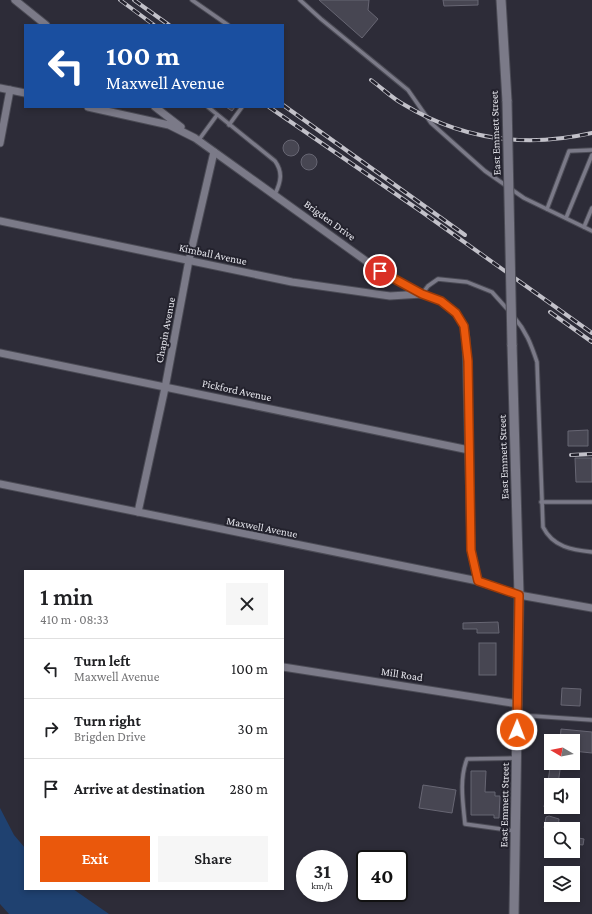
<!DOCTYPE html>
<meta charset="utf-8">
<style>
body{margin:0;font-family:"Crimson Pro",serif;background:#f6f6f6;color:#202124;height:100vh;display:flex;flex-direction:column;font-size:15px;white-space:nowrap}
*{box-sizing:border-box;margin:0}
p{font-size:13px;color:#757577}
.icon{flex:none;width:22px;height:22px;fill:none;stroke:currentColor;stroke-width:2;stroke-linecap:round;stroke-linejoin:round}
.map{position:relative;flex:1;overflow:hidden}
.details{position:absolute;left:24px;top:570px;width:260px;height:320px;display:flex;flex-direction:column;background:#fff;border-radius:0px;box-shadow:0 2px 6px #0003}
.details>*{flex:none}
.hud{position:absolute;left:24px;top:24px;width:260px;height:84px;border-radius:0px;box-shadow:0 2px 6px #0003;background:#1a4fa0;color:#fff;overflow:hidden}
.needle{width:26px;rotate:280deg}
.controls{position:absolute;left:544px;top:734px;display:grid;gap:8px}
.controls a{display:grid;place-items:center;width:36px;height:36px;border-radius:0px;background:#fff;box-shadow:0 2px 6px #0003;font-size:20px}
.speed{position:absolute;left:296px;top:850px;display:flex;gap:8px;font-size:20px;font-weight:700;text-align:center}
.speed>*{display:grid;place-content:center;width:52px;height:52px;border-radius:50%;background:#fff;box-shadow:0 2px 6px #0003;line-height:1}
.speed small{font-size:10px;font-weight:400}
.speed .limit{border:2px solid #111;border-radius:6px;background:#fff;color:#111}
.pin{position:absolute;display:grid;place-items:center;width:34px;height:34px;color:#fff;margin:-17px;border:2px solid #fff;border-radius:50%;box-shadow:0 1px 4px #0007}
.me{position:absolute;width:44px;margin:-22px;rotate:1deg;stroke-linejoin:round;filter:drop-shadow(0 0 3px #0008)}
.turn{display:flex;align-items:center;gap:14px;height:84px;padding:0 16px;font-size:18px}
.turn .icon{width:52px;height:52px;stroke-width:2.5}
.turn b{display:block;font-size:28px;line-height:34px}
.round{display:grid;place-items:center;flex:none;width:42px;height:42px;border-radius:0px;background:#f6f6f6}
.summary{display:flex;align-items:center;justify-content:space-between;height:68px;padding:0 16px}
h1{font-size:24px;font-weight:600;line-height:30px}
.button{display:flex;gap:8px;margin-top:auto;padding:8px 16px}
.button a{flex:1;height:46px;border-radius:0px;background:#ea580c;color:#fff;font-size:16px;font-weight:600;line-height:46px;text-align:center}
.button a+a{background:#f6f6f6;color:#202124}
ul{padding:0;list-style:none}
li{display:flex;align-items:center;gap:12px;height:60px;padding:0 16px;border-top:1px solid #e0e0e0}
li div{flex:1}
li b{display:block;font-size:15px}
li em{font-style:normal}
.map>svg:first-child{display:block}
</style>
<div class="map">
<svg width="592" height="914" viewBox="0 0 592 914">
<rect width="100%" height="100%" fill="#2d2c38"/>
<path fill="#1f4170" d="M0 808 14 835 25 848V889H73L109 914H9L0 904Z"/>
<g fill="#474652" stroke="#676673">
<path d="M319 0H369L368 10 378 19 362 38Z"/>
<path d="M443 0H478V5L444 6Z"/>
<path d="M226 107H235L232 111Z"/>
<circle cx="291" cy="148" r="8"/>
<circle cx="309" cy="162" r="8"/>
<path d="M588 430V446H568V431Z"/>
<path d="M575 458H592V482H576Z"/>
<path d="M498 622 499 633H477V629H463V623Z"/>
<rect x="479" y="643" width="17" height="32"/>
<path d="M562 688 581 689 580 706 561 705Z"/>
<path d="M561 729 592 732V753L573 751V741H560Z"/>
<path d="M551 760V763H561L558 784 548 782Z"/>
<path d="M471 771H486L485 792H495V796H500L499 818H494V815H471Z"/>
<path d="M423 785 456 790 452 813 419 808Z"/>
<path d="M573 795 578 796 577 805 573 804Z"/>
<path d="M546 796H551V807H562L561 810 544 807Z"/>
<path d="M549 816 559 819 558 829 544 828 546 817Z"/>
<path d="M546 837H551V849L545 848Z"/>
<path d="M573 837 584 839 583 845 573 844Z"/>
<path d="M548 874 551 875V888L546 887Z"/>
</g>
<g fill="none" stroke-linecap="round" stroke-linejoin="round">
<defs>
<g id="service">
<path d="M192 0 228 25"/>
<path d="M300 0 321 19 408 90 431 123 485 171 524 198 592 231"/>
<path d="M208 107 275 161C283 172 281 182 275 194"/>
<path d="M229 125 242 107"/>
<path d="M198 141 217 115"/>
<path d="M547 209 569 151 592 150"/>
<path d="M566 218 592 155"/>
<path d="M584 227 592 208"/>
<path d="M422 294 428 286 438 279 467 282 492 292 510 312"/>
<path d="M514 317C526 331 531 344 537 362L543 527C553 547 572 550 592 552"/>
<path d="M541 502H592"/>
<path d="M518 715 592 720"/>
<path d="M515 831 465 824C463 802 459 780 467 759L517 758"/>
</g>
<g id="minor">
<path d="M15 0 46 25"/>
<path d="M0 88 25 93"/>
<path d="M88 107 169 125 195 138 380 271 422 294 441 301 456 313 464 326 466 339 471 550 478 581"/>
<path d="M155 107 181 127"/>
<path d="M0 143 10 90"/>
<path d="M0 221 292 282 390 296 422 294"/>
<path d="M0 353 469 450"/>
<path d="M0 484 478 581 519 595 592 608"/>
<path d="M138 512 165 388 189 260 214 152"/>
<path d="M283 667 518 704"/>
</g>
<g id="tertiary">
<path d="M501 0 507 101"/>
<path d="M512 345 519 595 514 914"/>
</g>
</defs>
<use href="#service" stroke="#4b4b55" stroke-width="5.5"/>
<use href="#minor" stroke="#4b4b55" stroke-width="9"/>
<use href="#tertiary" stroke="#4b4b55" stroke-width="11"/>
<use href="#service" stroke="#7b7a88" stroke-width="3.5"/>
<use href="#minor" stroke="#7b7a88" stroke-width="7"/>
<use href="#tertiary" stroke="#7b7a88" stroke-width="9"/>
<defs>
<g id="rail">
<path d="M120 0 154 25"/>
<path d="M134 0 169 25"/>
<path d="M371 80C382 88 392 98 403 104 462 140 526 148 592 133"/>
<path d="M283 105 465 235"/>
<path d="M269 107 422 212 592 333"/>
<path d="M550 312 592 342"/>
<path d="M571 455 592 454"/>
</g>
</defs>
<use href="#rail" stroke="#c2c1c9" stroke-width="4"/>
<use href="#rail" stroke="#23222d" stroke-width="2.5" stroke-dasharray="8" stroke-linecap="butt"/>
<defs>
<path id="tertiary-bridge" d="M507 101 512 345"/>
</defs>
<use href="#tertiary-bridge" stroke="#4b4b55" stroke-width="11" stroke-linecap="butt"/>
<use href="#tertiary-bridge" stroke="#7b7a88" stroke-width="9"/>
</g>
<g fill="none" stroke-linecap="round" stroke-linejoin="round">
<defs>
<path id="route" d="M380 271 422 294 441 301 456 313 464 326 468 361 471 550 478 581 519 595 517 730"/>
</defs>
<use href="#route" stroke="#983908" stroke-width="10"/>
<use href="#route" stroke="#ea580c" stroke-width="7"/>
</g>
<g text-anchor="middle" stroke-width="4" stroke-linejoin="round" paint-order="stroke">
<g font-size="11" fill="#e6e6ed" stroke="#23222d">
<text transform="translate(495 133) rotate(-92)" y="4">East Emmett Street</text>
<text transform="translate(330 220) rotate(36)" y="4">Brigden Drive</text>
<text transform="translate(213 254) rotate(12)" y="4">Kimball Avenue</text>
<text transform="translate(165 330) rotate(-79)" y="4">Chapin Avenue</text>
<text transform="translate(237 390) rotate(12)" y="4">Pickford Avenue</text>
<text transform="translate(503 457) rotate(-92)" y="4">East Emmett Street</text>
<text transform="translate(262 527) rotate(11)" y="4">Maxwell Avenue</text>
<text transform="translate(402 674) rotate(9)" y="4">Mill Road</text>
<text transform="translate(504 805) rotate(-89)" y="4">East Emmett Street</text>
</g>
</g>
</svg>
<div class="controls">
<a><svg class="needle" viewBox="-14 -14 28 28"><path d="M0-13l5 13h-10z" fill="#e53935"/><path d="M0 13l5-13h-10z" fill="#757577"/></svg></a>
<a><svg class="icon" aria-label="sound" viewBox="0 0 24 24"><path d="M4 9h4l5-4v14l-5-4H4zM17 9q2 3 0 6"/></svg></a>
<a><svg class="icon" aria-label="search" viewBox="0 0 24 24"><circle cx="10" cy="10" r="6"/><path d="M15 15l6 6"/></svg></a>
<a><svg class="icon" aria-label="layers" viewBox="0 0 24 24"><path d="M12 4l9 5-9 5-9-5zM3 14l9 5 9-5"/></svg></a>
</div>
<div class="speed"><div>31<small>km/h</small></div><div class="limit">40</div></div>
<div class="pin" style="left:380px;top:271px;background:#d93025"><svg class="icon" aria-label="arrive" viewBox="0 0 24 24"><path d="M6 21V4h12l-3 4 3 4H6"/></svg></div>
<svg class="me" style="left:517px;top:730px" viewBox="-20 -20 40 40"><circle r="17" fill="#ea580c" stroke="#fff" stroke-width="3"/><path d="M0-11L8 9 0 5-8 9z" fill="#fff"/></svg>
<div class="hud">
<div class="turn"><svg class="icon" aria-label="left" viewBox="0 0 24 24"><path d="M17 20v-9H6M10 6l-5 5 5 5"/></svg><div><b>100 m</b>Maxwell Avenue</div></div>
</div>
<section class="details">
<div class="summary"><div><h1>1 min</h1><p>410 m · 08:33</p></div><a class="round"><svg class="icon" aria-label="close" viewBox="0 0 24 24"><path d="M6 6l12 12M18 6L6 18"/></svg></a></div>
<ul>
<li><svg class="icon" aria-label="left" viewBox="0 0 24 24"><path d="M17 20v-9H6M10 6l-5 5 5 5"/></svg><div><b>Turn left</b><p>Maxwell Avenue</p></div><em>100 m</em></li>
<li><svg class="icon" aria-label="right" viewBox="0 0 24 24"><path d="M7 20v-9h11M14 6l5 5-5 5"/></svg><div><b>Turn right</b><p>Brigden Drive</p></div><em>30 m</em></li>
<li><svg class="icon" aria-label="arrive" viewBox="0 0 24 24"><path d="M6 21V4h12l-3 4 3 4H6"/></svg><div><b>Arrive at destination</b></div><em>280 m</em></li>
</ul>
<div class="button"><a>Exit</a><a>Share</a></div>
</section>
</div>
